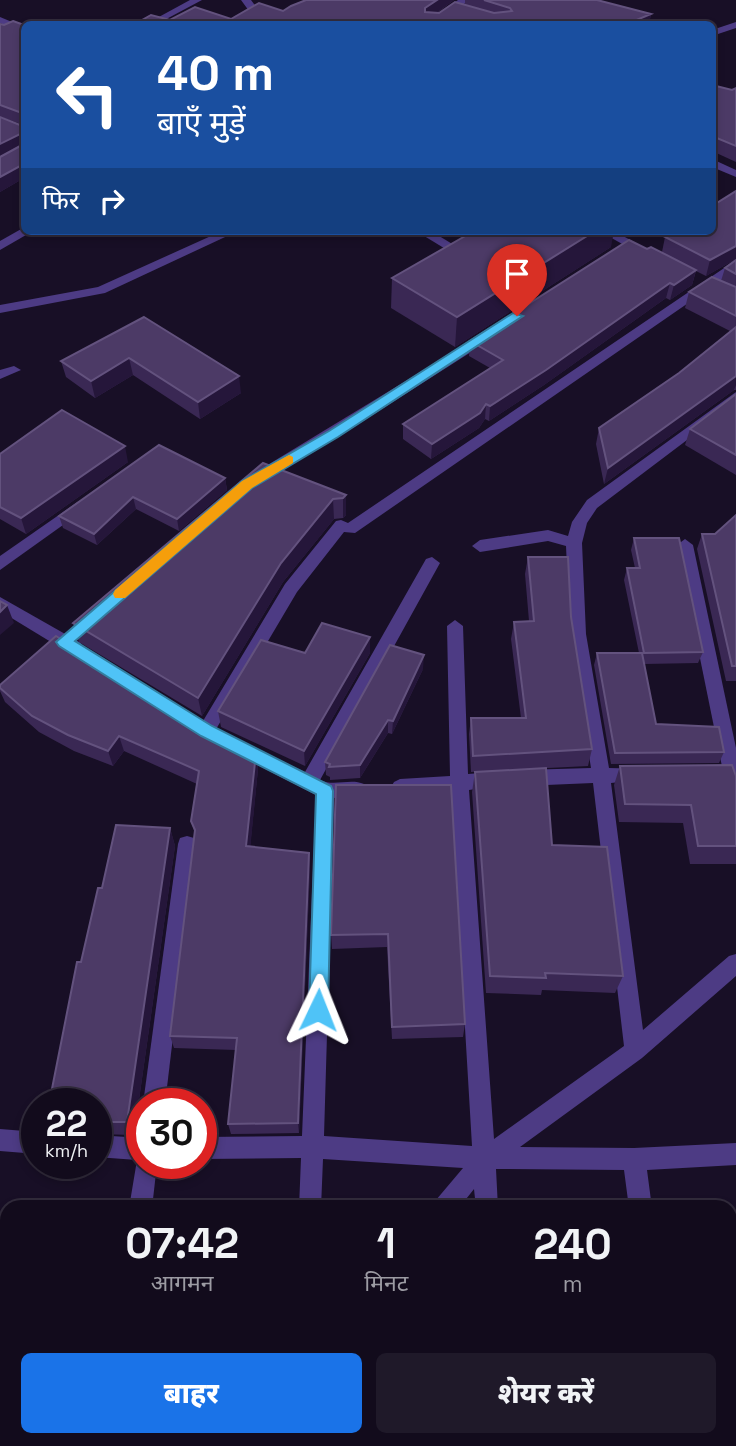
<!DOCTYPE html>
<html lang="hi">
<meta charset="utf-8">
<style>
body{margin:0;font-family:"Space Grotesk","Noto Sans Devanagari",sans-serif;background:#1f1929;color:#f1f3f6;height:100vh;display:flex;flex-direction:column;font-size:26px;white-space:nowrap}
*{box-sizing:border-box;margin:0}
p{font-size:23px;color:#9c9ba3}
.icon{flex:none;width:38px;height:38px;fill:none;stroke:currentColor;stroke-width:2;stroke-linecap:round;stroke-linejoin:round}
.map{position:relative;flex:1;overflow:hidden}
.side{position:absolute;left:0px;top:1200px;width:737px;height:247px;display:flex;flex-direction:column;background:#120b1c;border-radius:21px 21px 0 0;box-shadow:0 4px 10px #0003,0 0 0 2px #312b3b}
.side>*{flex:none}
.top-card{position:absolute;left:21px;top:21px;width:695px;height:214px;border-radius:10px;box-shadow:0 4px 10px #0003,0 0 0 2px #312b3b;background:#1a4fa0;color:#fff;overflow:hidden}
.speed{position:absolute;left:21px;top:1088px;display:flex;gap:14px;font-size:35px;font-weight:700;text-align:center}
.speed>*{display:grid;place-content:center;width:91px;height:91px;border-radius:50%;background:#120b1c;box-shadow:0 4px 10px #0003,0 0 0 2px #312b3b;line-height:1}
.speed small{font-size:18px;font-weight:400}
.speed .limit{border:10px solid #d22;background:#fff;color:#111}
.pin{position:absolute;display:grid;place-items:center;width:60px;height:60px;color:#fff;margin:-72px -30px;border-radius:50% 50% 50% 0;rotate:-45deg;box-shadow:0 0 7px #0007}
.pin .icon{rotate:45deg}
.me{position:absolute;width:77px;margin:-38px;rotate:2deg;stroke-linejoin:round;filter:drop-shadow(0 0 5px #0008)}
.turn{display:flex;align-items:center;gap:24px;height:147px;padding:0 21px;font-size:32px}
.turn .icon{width:91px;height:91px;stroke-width:2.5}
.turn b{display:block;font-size:49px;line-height:60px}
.then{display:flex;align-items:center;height:66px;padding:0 21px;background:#0003;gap:14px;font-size:26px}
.eta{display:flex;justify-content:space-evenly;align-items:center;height:119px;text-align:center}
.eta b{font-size:42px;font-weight:800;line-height:49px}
.button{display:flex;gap:14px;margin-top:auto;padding:14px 21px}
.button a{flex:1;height:80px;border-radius:10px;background:#1a73e8;color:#fff;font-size:28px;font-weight:800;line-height:80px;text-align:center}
.button a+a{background:#1f1929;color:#f1f3f6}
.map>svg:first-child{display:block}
</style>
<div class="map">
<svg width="736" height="1446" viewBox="0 0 736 1446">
<rect width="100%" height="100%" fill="#180f26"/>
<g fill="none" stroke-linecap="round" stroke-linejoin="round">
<g fill="#4d3b84" fill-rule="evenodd">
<path d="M190 0H202L157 24H146Z"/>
<path d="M241 0H251L260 12 240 24H229L249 11Z"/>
<path d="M458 0H468C457 12 443 24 426 24Z"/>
<path d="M0 17 24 27V33L0 23Z"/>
<path d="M736 22V28L712 36V30Z"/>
<path d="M712 159 736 170V177L712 167Z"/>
<path d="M23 228 33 231 0 250V241Z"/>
<path d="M222 231H238L105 293 0 313V305L98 287Z"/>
<path d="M416 231H431L467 253 457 256Z"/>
<path d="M599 231H614L652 252 642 255Z"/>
<path d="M736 260V270L355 533 344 532 297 592 212 736H200L197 731 200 726 285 584 336 521 341 520 348 523Z"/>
<path d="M488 331 495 335 493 338 338 437 261 483H251L249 479 251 475Z"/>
<path d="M14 366 21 370 0 379V370Z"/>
<path d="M736 392V403L597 508 587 523 582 543 586 634 609 768 648 769 651 774 648 779 611 783 643 1030 729 956 736 954V976L642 1058 520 1147 634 1148 736 1143V1165L647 1170 652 1208H629L624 1170 496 1169 498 1208H476L474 1189 459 1208H433L436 1200 463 1168 323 1159 321 1208H299L301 1158 201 1159V1137L302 1136 316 795 230 751 227 746 230 741 236 739 305 772 426 559 432 557 440 563 320 780C334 787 350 778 364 784L367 789 364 794 334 798 324 1136 472 1146 451 791 400 795 394 792 391 787 394 782 400 779 450 776 447 626 455 620 463 626 468 774 495 772 501 775 504 780 501 785 469 790 494 1139 624 1046 593 783 523 786 517 783 514 778 517 773 523 770 591 768 570 634 566 546 548 541 480 552 472 546 480 540 548 530 568 536 572 522 587 500Z"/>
<path d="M79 501 84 502 87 506 84 510 0 570V556Z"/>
<path d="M685 539 693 545 736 748V799L730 796 727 791 677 545Z"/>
<path d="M0 597 81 643 83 648 81 653H69L0 611Z"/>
<path d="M187 836 194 838 196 844 165 1104H143L178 844 180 838Z"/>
<path d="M0 1129 37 1132V1154L0 1151Z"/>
<path d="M96 1135 142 1138V1164H157L152 1208H129L137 1160 96 1157Z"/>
<path d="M91 1440H117L116 1446H90Z"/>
<path d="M214 1440H243L240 1446H211Z"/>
<rect x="278" y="1440" width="26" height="6"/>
<rect x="481" y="1440" width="26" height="6"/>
<path d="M662 1440H688L689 1446H663Z"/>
</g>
</g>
<g fill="#3a2854" fill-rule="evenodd">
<path d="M306 0H454L437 13H439L465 5V0H597L651 14 649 24H135L170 20 231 19 283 11Z"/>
<path d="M0 24 4 25H24V178L0 192ZM0 117H1L21 124 20 125Z"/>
<path d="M712 85 732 90 736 88V162L712 151Z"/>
<path d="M736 191V259L706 276 696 271 692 285 670 300 666 298 544 385 489 421 485 419 479 428 431 459 403 439V424L490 368 469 356 470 341 647 249 662 252 665 237Z"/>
<path d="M611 247 455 347 391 308 392 278Z"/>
<path d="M736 260V390H734L604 484 596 444 599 428 679 373 730 331 685 308 689 292 721 281 725 268Z"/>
<path d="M144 317 241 393 200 419 133 375 95 398 66 377 61 361Z"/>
<path d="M736 394V475L685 445 690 429Z"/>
<path d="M159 445 225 478 227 490 179 531 136 509 97 545 63 528 59 516Z"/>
<path d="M0 454 128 462 26 534 0 519Z"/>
<path d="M263 463 346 495V515L343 518 334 519 283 582 202 716 79 642 73 623Z"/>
<path d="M736 515V681H726L697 549 702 534H715Z"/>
<path d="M634 538 703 652 698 663 644 664 656 724 724 752 719 763 611 764 594 665 597 653H639L624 580 627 568H635L631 550Z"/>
<path d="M528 557 571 617 592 749 588 766 471 772 469 734 471 718H521L511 639 514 622 529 621 525 574Z"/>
<path d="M305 653H370L305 766 221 727 218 711Z"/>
<path d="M423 669 392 734 388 733 360 778 330 780V777L326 775 325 762Z"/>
<path d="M0 685 195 723 256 753 258 769 250 847 309 853 310 868 299 1133 231 1134 228 1124 236 1050 174 1048 170 1036 195 834 191 821 197 784 124 751 113 766 74 751 39 732 5 702 0 691Z"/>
<path d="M620 766 736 776V864H690L683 823 619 822 614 785Z"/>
<path d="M475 772 552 845 623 976 615 993 542 990 541 995 486 993 472 792Z"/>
<path d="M336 785 465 1024 463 1037 392 1039 387 947 332 949 331 935Z"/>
<path d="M170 828 175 846 134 1135 96 1134V1104L81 962 102 888Z"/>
<path d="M730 1244H736V1309L730 1310Z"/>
<path d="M691 1440H730L736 1446H691Z"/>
</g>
<g fill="#25163a">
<path d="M437 0H454L424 22 425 8Z"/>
<path d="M651 14 649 24H627Z"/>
<path d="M20 134 23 147 0 158V144Z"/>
<path d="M24 164V178L0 192V177Z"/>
<path d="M595 231H614L611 247 455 347 457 317Z"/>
<path d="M736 246V259L706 276 710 260Z"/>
<path d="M696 270 692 285 670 300 674 285Z"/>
<path d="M670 283 666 298 544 385 489 421 490 406Z"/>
<path d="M129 358 133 375 95 398 91 381Z"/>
<path d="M239 376 241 393 200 419 198 402Z"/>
<path d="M736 376V385L734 390 604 484 608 468Z"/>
<path d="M486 404 485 419 479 428 431 459 432 444Z"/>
<path d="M125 446 128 462 26 534 21 518Z"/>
<path d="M225 478 227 490 179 531 177 519Z"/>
<path d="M346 495V515L343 518V498Z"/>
<path d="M133 497 136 509 97 545 94 534Z"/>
<path d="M333 499 334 519 283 582 202 716 198 698 281 563Z"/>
<path d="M7 605 14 623 0 635V612Z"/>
<path d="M370 637V653L305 766 304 751Z"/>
<path d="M424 655 423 669 392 734 393 721Z"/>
<path d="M388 720V733L360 778V765Z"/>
<path d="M119 736 124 751 113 766 108 751Z"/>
<path d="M256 753 258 769 249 861 246 846Z"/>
<path d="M170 828 175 846 134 1135 127 1122Z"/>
<path d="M309 853 310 868 299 1133 298 1123Z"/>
</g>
<g fill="#4c3a66" stroke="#63527e" stroke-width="2">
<path d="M306 0H437L425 8V12L439 13 455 2 494 13 512 11 510 8 484 0H597L651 14 627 24H135L151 15 170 20 195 7 231 19 259 3 283 11 291 6Z"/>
<path d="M13 21 24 25V164L0 177V157L22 145 23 135 20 134 0 144V117L20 125 24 122 22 113 0 105V24L4 25Z"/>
<path d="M712 85 732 90 736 88V146L712 136Z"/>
<path d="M736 191V246L710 260 665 237 675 231H712V206Z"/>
<path d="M474 231H595L457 317 392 278Z"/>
<path d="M629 240 647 249 651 247 696 270 674 285 670 283 546 370 490 406 486 404 480 413 432 444 403 424 503 360 470 341Z"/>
<path d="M736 260V274L725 268Z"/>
<path d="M712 277 736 287V316L689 292Z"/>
<path d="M144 317 239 376 198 402 129 358 91 381 61 361Z"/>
<path d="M736 327V376L608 468 599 428 679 373Z"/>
<path d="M736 394V455L690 429Z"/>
<path d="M62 410 125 446 21 518 0 507V454Z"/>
<path d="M159 445 225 478 177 519 133 497 94 534 59 516Z"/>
<path d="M263 463 346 495 343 498 333 499 281 563 198 698 73 623Z"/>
<path d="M736 515V666H732L702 534H715Z"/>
<path d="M634 538H679L703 652 644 653 627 568H640Z"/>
<path d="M528 557H568L571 617 592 749 473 756 471 718H526L514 622 534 621Z"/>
<path d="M0 601 7 605 0 612Z"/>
<path d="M322 623 370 637 304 751 218 711 261 640 305 653Z"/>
<path d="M56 636 195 723 256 753 246 846 309 853 298 1123 228 1124 237 1038 170 1036 195 830 191 821 199 771 119 736 108 751 68 735 32 716 0 688V685Z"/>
<path d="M390 645 424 655 393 721 388 720 360 765 329 767 330 764 325 762Z"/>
<path d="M597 653H642L656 724 719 727 724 752 615 753Z"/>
<path d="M732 765 736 776V846H698L691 805 625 804 620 766Z"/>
<path d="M546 768 552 845 607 847 623 976 545 973 546 978 490 976 475 772Z"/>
<path d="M336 785H451L465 1024 392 1027 388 934 331 935Z"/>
<path d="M116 825 170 828 127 1122H96V1104H49L77 962H81L98 888H102Z"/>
<rect x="730" y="1244" width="6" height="60"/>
<path d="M730 1396H736V1446H694L700 1445V1440H730Z"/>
</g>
<path fill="#4fc3f7" stroke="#337fa1" stroke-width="2" d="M513 313 523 316 338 437 252 488 75 641 212 726 331 786 333 791 328 1010 325 1016 318 1019 312 1016 309 1010 316 794 201 736 59 646 56 642 242 481 329 431Z"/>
<path fill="#f59e0b" d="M289 455 293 457V463L252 488 125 598H115L113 594 115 590 242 481Z"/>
</svg>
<div class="speed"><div>22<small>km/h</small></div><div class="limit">30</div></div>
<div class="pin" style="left:517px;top:316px;background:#d93025"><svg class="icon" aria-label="arrive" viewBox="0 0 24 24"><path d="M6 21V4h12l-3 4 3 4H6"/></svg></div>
<svg class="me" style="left:318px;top:1010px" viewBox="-20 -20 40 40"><path d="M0-17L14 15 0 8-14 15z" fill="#4fc3f7" stroke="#fff" stroke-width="4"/></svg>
<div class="top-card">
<div class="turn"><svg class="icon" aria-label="left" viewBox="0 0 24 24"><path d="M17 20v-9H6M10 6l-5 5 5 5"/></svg><div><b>40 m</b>बाएँ मुड़ें</div></div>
<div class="then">फिर<svg class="icon" aria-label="right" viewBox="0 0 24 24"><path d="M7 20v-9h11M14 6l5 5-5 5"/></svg></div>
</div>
<section class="side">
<div class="eta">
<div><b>07:42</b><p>आगमन</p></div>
<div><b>1</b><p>मिनट</p></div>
<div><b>240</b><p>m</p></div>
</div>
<div class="button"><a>बाहर</a><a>शेयर करें</a></div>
</section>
</div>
